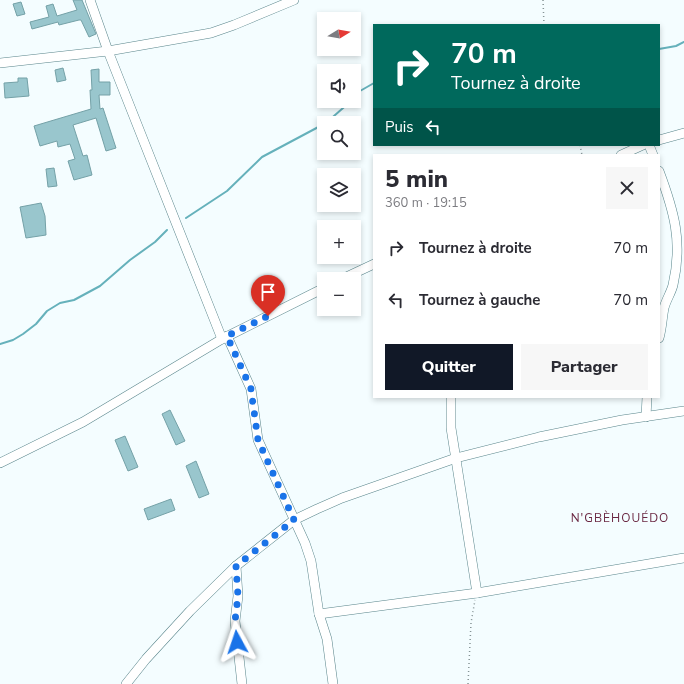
<!DOCTYPE html>
<html lang="fr">
<meta charset="utf-8">
<style>
body{margin:0;font-family:"Nunito Sans",sans-serif;background:#f7f7f7;color:#2b2b33;height:100vh;display:flex;flex-direction:column;font-size:15px;white-space:nowrap}
*{box-sizing:border-box;margin:0}
p{font-size:13px;color:#7c7c81}
.icon{flex:none;width:22px;height:22px;fill:none;stroke:currentColor;stroke-width:2;stroke-linecap:round;stroke-linejoin:round}
.map{position:relative;flex:1;overflow:hidden}
.panel{position:absolute;left:373px;top:154px;width:287px;height:244px;display:flex;flex-direction:column;background:#fff;border-radius:0px;box-shadow:0 2px 6px #0003}
.panel>*{flex:none}
.banner{position:absolute;left:373px;top:24px;width:287px;height:122px;border-radius:0px;box-shadow:0 2px 6px #0003;background:#00695c;color:#fff;overflow:hidden}
.needle{width:26px;rotate:79deg}
.controls{position:absolute;left:317px;top:12px;display:grid;gap:8px}
.controls a{display:grid;place-items:center;width:44px;height:44px;border-radius:0px;background:#fff;box-shadow:0 2px 6px #0003;font-size:20px}
.pin{position:absolute;display:grid;place-items:center;width:34px;height:34px;color:#fff;margin:-41px -17px;border-radius:50% 50% 50% 0;rotate:-45deg;box-shadow:0 0 4px #0007}
.pin .icon{rotate:45deg}
.me{position:absolute;width:44px;margin:-22px;rotate:355deg;stroke-linejoin:round;filter:drop-shadow(0 0 3px #0008)}
.turn{display:flex;align-items:center;gap:14px;height:84px;padding:0 12px;font-size:18px}
.turn .icon{width:52px;height:52px;stroke-width:2.5}
.turn b{display:block;font-size:28px;line-height:34px}
.then{display:flex;align-items:center;height:38px;padding:0 12px;background:#0003;gap:8px;font-size:15px}
.round{display:grid;place-items:center;flex:none;width:42px;height:42px;border-radius:0px;background:#f7f7f7}
.headline{display:flex;align-items:center;justify-content:space-between;height:68px;padding:0 12px}
h1{font-size:24px;font-weight:800;line-height:30px}
.action{display:flex;gap:8px;margin-top:auto;padding:8px 12px}
.action a{flex:1;height:46px;border-radius:0px;background:#111827;color:#fff;font-size:16px;font-weight:800;line-height:46px;text-align:center}
.action a+a{background:#f7f7f7;color:#2b2b33}
ul{padding:0;list-style:none}
li{display:flex;align-items:center;gap:12px;height:52px;padding:0 12px}
li div{flex:1}
li b{display:block;font-size:15px}
li em{font-style:normal}
.map>svg:first-child{display:block}
</style>
<div class="map">
<svg width="684" height="684" viewBox="0 0 684 684">
<rect width="100%" height="100%" fill="#f4fdff"/>
<g fill="none" stroke-linecap="round" stroke-linejoin="round">
<g stroke="#65b1bb" stroke-width="2">
<path d="M659 49 676 46 684 42"/>
<path d="M354 97 360 91 374 83"/>
<path d="M326 123 351 101"/>
<path d="M186 218 227 191 262 157 324 124"/>
<path d="M0 344 13 340 23 334 36 324 47 311 60 303 74 300 100 286 130 260 155 242 167 230"/>
</g>
</g>
<g fill="#99c6cd" stroke="#74a1a7">
<path d="M73 0H82L96 34 89 37 81 20H79L59 25 58 22 32 29 30 22 49 17 46 6 53 4 57 16 77 10Z"/>
<path d="M21 2 25 14 17 16 13 4Z"/>
<path d="M63 68 66 80 57 82 55 70Z"/>
<path d="M99 69V82H110V95H99L100 109 103 108 116 148 106 151 96 118 73 125 83 156 87 155 92 175 74 180 68 161 75 159 70 144 58 147 57 141 40 146 34 126 91 109 90 90H92L91 70Z"/>
<path d="M18 78H27L29 96 5 98 4 83 18 82Z"/>
<path d="M54 168 57 186 48 187 46 169Z"/>
<path d="M41 203 45 216 46 235 26 238 20 207Z"/>
<path d="M170 410 185 441 176 445 162 414Z"/>
<path d="M125 436 138 467 128 471 115 440Z"/>
<path d="M196 461 209 494 199 498 186 466Z"/>
<path d="M171 499 175 510 148 520 144 509Z"/>
</g>
<g fill="none" stroke-linecap="round" stroke-linejoin="round">
<defs>
<g id="minor">
<path d="M90 0 108 51 222 339"/>
<path d="M0 63 108 51 211 33 234 25 294 0"/>
<path d="M659 140 684 133"/>
<path d="M649 145 653 155"/>
<path d="M621 155 643 145"/>
<path d="M659 171C674 211 683 242 673 285 671 293 666 300 664 308 662 318 662 328 659 338"/>
<path d="M342 279 374 264"/>
<path d="M227 336 251 389 258 440 305 543 311 561 319 614 327 639 333 684"/>
<path d="M451 397V428L477 593"/>
<path d="M646 417 647 397"/>
<path d="M0 463 83 422 222 339 324 288"/>
<path d="M236 566 238 596 235 621 242 684"/>
<path d="M319 614 477 593 684 558"/>
<path d="M126 684 146 659 190 611 236 566 294 520 317 509 342 498 456 458 539 437 622 420 684 411"/>
</g>
</defs>
<use href="#minor" stroke="#59858b" stroke-width="10"/>
<g stroke="#869496" stroke-width="1.5" stroke-dasharray="1 3" stroke-linecap="butt">
<path d="M543 0 544 25"/>
<path d="M580 145 582 155"/>
<path d="M468 684 471 623 475 600"/>
</g>
<use href="#minor" stroke="#fff" stroke-width="9"/>
</g>
<g fill="none" stroke-linecap="round" stroke-linejoin="round">
<path stroke="#1a73e8" stroke-width="7" stroke-dasharray="0 12.6" d="M237 642 235 621 238 596 236 566 294 520 258 440 251 389 227 336 268 316"/>
</g>
<g text-anchor="middle" stroke-width="4" stroke-linejoin="round" paint-order="stroke">
<g font-size="12" letter-spacing="1" fill="#6a2742" stroke="#f4fdff">
<text x="620" y="522">N'GBÈHOUÉDO</text>
</g>
</g>
</svg>
<div class="controls">
<a><svg class="needle" viewBox="-14 -14 28 28"><path d="M0-13l5 13h-10z" fill="#e53935"/><path d="M0 13l5-13h-10z" fill="#7c7c81"/></svg></a>
<a><svg class="icon" aria-label="sound" viewBox="0 0 24 24"><path d="M4 9h4l5-4v14l-5-4H4zM17 9q2 3 0 6"/></svg></a>
<a><svg class="icon" aria-label="search" viewBox="0 0 24 24"><circle cx="10" cy="10" r="6"/><path d="M15 15l6 6"/></svg></a>
<a><svg class="icon" aria-label="layers" viewBox="0 0 24 24"><path d="M12 4l9 5-9 5-9-5zM3 14l9 5 9-5"/></svg></a>
<a>+</a>
<a>−</a>
</div>
<div class="pin" style="left:268px;top:316px;background:#d93025"><svg class="icon" aria-label="arrive" viewBox="0 0 24 24"><path d="M6 21V4h12l-3 4 3 4H6"/></svg></div>
<svg class="me" style="left:237px;top:642px" viewBox="-20 -20 40 40"><path d="M0-17L14 15 0 8-14 15z" fill="#1a73e8" stroke="#fff" stroke-width="4"/></svg>
<div class="banner">
<div class="turn"><svg class="icon" aria-label="right" viewBox="0 0 24 24"><path d="M7 20v-9h11M14 6l5 5-5 5"/></svg><div><b>70 m</b>Tournez à droite</div></div>
<div class="then">Puis<svg class="icon" aria-label="left" viewBox="0 0 24 24"><path d="M17 20v-9H6M10 6l-5 5 5 5"/></svg></div>
</div>
<section class="panel">
<div class="headline"><div><h1>5 min</h1><p>360 m · 19:15</p></div><a class="round"><svg class="icon" aria-label="close" viewBox="0 0 24 24"><path d="M6 6l12 12M18 6L6 18"/></svg></a></div>
<ul>
<li><svg class="icon" aria-label="right" viewBox="0 0 24 24"><path d="M7 20v-9h11M14 6l5 5-5 5"/></svg><div><b>Tournez à droite</b></div><em>70 m</em></li>
<li><svg class="icon" aria-label="left" viewBox="0 0 24 24"><path d="M17 20v-9H6M10 6l-5 5 5 5"/></svg><div><b>Tournez à gauche</b></div><em>70 m</em></li>
</ul>
<div class="action"><a>Quitter</a><a>Partager</a></div>
</section>
</div>
